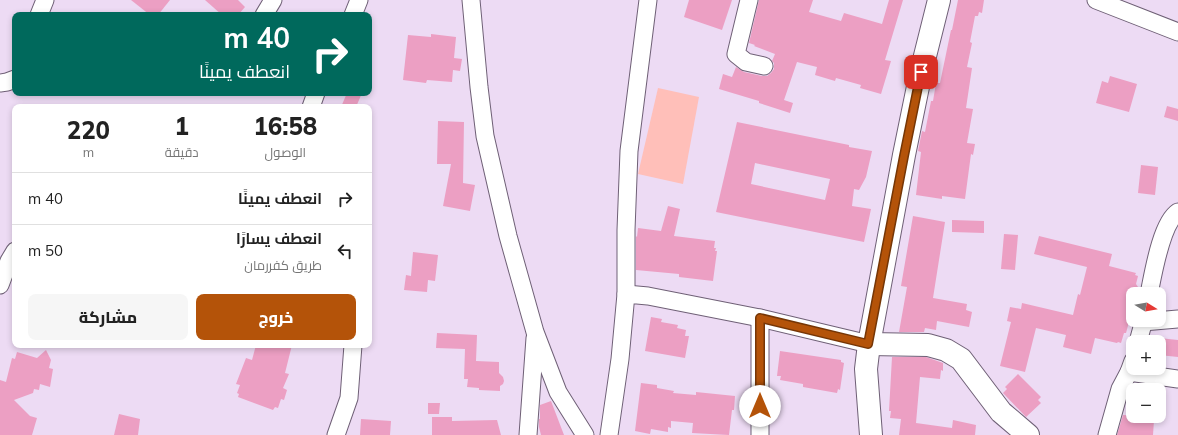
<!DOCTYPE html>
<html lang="ar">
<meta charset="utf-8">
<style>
body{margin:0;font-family:Mulish,Cairo,sans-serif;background:#f6f6f6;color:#222;direction:rtl;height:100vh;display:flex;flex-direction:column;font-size:15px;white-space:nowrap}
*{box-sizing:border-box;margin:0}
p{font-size:13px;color:#767676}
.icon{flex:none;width:22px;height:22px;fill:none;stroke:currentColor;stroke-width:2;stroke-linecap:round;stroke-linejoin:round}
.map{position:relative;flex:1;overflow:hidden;direction:ltr}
.side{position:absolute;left:12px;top:104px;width:360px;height:244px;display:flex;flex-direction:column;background:#fff;border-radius:8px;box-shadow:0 2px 6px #0003;direction:rtl}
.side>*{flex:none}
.hud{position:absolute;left:12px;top:12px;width:360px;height:84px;border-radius:8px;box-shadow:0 2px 6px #0003;direction:rtl;background:#00695c;color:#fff;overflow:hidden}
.needle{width:26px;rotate:101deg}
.fabs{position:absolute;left:1126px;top:287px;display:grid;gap:8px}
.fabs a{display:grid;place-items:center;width:40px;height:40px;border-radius:8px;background:#fff;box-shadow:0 2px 6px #0003;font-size:20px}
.pin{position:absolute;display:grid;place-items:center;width:34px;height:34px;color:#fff;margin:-17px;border-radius:8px;box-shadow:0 2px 6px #0006}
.me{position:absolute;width:44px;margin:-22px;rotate:0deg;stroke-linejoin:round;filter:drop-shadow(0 0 3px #0008)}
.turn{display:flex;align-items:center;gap:14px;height:84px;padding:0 16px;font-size:18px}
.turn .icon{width:52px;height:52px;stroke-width:2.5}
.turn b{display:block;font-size:28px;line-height:34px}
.eta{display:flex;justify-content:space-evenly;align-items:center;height:68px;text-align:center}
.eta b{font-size:24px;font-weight:800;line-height:28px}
.action{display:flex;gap:8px;margin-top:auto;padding:8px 16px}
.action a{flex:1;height:46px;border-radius:8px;background:#b45309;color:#fff;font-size:16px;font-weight:800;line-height:46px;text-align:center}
.action a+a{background:#f6f6f6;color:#222}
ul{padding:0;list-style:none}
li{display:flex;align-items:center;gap:12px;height:52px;padding:0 16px;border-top:1px solid #e0e0e0}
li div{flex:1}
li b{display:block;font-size:15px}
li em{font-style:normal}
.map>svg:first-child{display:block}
</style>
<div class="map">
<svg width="1178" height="435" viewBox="0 0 1178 435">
<rect width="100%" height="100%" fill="#eddbf4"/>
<path fill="#ffbfb9" d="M658 88 699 97 683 184 638 174Z"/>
<g fill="#ec9fc3" fill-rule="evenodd">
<path d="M131 0H170L158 15H150Z"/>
<path d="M205 0H238L245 7 238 15H222Z"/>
<path d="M689 0H732L722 30 684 17Z"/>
<path d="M759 0H813L809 12 841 21 844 13 882 24 889 0H903L885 60 891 61 881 94 860 88 861 85 836 78 835 81 815 75 817 67 797 62 784 100 793 103 790 113 759 103V101L719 89 723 74 732 77 736 67 744 72 762 76H767L771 73 774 69V63L772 61 775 54 754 46 755 45 749 43Z"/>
<path d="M958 0H984L982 13 979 12 978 16H975L970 42 972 43 967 67 972 68 966 108 973 109 967 143 975 144 973 155 971 154 965 199 942 196V199L916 195 921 152 918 151 922 131 925 132 931 101H933L936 83H940L951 30H952Z"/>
<path d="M431 34 456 37 454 58 462 59 460 71 453 70 452 82 427 80 426 83 403 80 408 35 431 37Z"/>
<path d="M1110 76 1137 84 1129 112 1096 103 1102 81 1108 83Z"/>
<path d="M347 93H362L356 107H341Z"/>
<path d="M1167 106 1178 109V121L1164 117Z"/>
<path d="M438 121 464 122 463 183 475 185 470 211 443 206 451 164H437Z"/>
<path d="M737 122 849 145V147L872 151 866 177 859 190 854 189 852 206 871 209 864 242 716 212ZM755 163 830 179 825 200 751 184Z"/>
<path d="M1141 165 1158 167 1155 195 1138 193Z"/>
<path d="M668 206 680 209 674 236 715 241 714 248H716L715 251H717L713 281 679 277V274L636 270V236L637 237 638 228 661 231Z"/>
<path d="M913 216 945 222 933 298 967 304 966 310 972 312 969 327 937 321 936 330 925 328 924 332H899L907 287 901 286Z"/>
<path d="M952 220 984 221V233L952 232Z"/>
<path d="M1004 234 1018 235 1015 270 1001 269Z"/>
<path d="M1039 236 1112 254 1109 266 1136 273 1135 275 1138 276 1136 284 1138 287 1136 294H1133V307L1126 333H1124L1121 343 1118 342 1117 343 1095 338 1091 354 1063 347 1066 335 1036 328 1025 372 1000 366 1011 322 1007 321 1010 307 1021 309 1022 303 1073 315 1078 294 1080 295 1087 267 1034 254Z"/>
<path d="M413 252 438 255 435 281 428 280 427 292 404 290 406 275 411 276Z"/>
<path d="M651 317 662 319 661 322 678 325 677 328 686 330 685 336H689L685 358 645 351Z"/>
<path d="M437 333 477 335 476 361 499 362V373L503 377 504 381 503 384 500 386V391L479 390V388L467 387 468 379H464L465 349 436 348Z"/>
<path d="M1159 338 1178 340V357L1159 355Z"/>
<path d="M256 345H292L285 373 289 374 283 388 287 390 284 400 281 399 278 408 275 407 273 410 238 397 239 394 237 393 240 385 236 384 246 358 252 360Z"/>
<path d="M46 350 51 360 49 368 53 369 50 387 40 384 39 390 34 389 33 393 14 400 30 416 37 418 32 435H0V380L6 382 12 358 15 359 17 352 37 358Z"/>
<path d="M780 351 841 360V362L844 363 840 390 838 389 837 393 803 387V384L780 380 781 376H777Z"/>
<path d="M892 357H926L943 363V371L941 370 940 379 920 377 916 423 952 428 953 420 976 425 975 435H899L901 419 890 418 891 411H889Z"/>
<path d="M1018 374 1041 397 1038 400 1041 403 1026 417 1003 393 1007 389 1005 387Z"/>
<path d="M641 383 657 385V388L674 391 673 393 696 395V392L735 396 734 410H732L729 435 692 433 693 423 671 421V428L668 427V432L651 429 650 434 635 431Z"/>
<path d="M551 401 564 435H541L539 427V419H540V405Z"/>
<path d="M428 403H440L439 414H428Z"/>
<path d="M119 414 140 419 138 435H114Z"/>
<path d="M1123 415 1141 416V419L1154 420 1153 435H1117Z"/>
<path d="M432 417H452V421L497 420 501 435H432Z"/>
<path d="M361 419 391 421 390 435H360Z"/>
</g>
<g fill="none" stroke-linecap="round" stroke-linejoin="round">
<defs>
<g id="street">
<path d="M471 0 479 87 485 136 508 236 535 332 558 392 585 435"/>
<path d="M749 0 736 54 746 62 764 66"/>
<path d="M1096 0 1178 32"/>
<path d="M39 15 45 0"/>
<path d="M264 15 273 0"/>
<path d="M353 15 359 0"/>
<path d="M0 83 7 82 15 79"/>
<path d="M311 107 316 93"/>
<path d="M0 285 9 261 15 251"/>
<path d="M626 294V230L629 151 648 0"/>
<path d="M1149 294C1153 275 1161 223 1178 212"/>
<path d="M760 318V435"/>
<path d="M1143 322 1178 319"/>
<path d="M1138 342 1144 320"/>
<path d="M1129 372 1178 379"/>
<path d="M336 435 349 398 353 345"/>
<path d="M528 435 535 338"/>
<path d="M609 435 620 359 626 294 648 296 760 318 869 344"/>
<path d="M1107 435 1120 389 1129 372 1133 361"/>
</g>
<g id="secondary">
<path d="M869 344 928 345 946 350 961 359 1001 412 1028 435"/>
<path d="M871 435 866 369 869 344 904 155 921 72 939 0"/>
</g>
</defs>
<use href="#street" stroke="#6f6076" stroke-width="19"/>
<use href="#secondary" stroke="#6f6076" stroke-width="24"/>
<use href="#street" stroke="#fff" stroke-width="17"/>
<use href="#secondary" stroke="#fff" stroke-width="22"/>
</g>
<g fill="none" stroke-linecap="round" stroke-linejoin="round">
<defs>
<path id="route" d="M760 406V318L868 344 904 156 921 72"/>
</defs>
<use href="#route" stroke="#753606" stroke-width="10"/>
<use href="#route" stroke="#b45309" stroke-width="7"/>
</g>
</svg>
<div class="fabs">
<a><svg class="needle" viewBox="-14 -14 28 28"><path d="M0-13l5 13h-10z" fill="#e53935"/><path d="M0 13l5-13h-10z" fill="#767676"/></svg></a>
<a>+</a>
<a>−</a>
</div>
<div class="pin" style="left:921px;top:72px;background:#d93025"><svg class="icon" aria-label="arrive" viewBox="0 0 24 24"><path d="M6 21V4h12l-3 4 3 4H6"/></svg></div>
<svg class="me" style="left:760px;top:406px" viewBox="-20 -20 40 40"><circle r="19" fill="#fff"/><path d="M0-13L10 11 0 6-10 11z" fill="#b45309"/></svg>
<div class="hud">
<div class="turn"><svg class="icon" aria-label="right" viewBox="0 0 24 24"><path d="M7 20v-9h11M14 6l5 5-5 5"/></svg><div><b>40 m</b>انعطف يمينًا</div></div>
</div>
<section class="side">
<div class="eta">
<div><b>16:58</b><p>الوصول</p></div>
<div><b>1</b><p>دقيقة</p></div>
<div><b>220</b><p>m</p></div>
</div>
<ul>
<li><svg class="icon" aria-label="right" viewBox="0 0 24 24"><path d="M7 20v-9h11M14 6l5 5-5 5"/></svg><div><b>انعطف يمينًا</b></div><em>40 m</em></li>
<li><svg class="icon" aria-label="left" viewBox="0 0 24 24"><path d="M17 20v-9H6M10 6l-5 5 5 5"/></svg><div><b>انعطف يسارًا</b><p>طريق كفررمان</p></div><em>50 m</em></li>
</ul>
<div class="action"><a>خروج</a><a>مشاركة</a></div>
</section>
</div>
